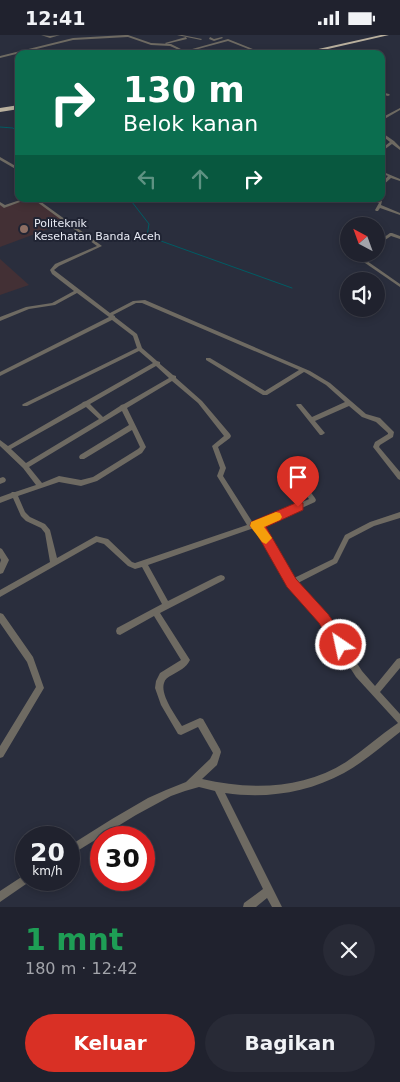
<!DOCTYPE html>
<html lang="id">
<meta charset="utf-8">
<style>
body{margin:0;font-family:"DejaVu Sans",sans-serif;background:#282a36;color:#f1f3f6;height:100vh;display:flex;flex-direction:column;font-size:19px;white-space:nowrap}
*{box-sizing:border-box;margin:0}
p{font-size:16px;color:#a2a4aa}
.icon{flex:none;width:28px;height:28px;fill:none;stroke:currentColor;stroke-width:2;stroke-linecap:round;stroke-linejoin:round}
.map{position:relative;height:872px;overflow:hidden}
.panel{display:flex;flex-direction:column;background:#20222e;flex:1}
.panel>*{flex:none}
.banner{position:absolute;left:15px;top:15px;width:370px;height:152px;border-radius:10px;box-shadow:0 2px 8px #0003,0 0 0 1px #3d3f4a;background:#0b6e4f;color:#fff;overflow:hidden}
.needle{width:32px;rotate:319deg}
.controls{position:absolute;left:340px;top:182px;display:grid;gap:10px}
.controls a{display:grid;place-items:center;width:45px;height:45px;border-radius:50%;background:#20222e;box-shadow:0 2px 8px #0003,0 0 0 1px #3d3f4a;font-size:25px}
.speed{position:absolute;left:15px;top:791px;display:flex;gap:10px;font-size:25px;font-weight:700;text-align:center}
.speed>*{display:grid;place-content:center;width:65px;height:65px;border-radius:50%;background:#20222e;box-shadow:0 2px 8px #0003,0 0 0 1px #3d3f4a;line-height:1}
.speed small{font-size:12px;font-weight:400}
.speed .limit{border:8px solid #d22;background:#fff;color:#111}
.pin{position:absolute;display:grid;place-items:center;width:42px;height:42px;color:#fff;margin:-51px -21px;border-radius:50% 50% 50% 0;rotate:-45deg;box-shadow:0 0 5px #0007}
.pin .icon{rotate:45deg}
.me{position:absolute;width:55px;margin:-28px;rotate:326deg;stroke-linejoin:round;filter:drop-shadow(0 0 4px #0008)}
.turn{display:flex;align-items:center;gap:18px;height:105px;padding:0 25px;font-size:22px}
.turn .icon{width:65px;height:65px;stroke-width:2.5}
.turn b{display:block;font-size:35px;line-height:42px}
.lanes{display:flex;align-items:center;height:48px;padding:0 25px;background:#0003;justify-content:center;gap:25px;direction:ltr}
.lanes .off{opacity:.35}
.round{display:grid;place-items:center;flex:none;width:52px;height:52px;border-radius:26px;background:#282a36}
.head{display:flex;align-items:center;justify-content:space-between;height:85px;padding:0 25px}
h1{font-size:30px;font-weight:600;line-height:38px;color:#1e9e55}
.cta{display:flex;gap:10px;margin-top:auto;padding:10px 25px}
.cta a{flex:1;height:58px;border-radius:30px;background:#d93025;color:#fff;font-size:20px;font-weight:600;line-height:58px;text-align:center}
.cta a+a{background:#282a36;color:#f1f3f6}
.status{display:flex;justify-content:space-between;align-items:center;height:35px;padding:0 25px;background:#20222e;direction:ltr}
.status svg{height:14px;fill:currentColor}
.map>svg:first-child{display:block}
</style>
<div class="status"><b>12:41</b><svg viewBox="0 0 49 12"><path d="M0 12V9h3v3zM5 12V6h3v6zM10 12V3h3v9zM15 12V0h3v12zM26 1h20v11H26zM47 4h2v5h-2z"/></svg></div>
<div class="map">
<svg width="400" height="872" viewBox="0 0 400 872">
<rect width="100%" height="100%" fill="#2a2e3d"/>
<g fill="#433035">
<path d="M28 164H36L67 187 0 212V169L5 172Z"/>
<path d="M0 224 29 250 0 260Z"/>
</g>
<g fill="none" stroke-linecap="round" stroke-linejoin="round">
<g stroke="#015c64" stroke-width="1">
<path d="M0 92 13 93 19 98"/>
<path d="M127 164 132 167 149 189 147 201 292 253"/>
</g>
<g fill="#6e6a62" fill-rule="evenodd">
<path d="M41 0 50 1 60 0 50 3Z"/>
<path d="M125 0H128L151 8 171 9 185 16 228 4 265 19H261L228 6 187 17 189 18 188 19 170 11 151 10 128 2 73 5 0 23V21L73 3Z"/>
<path d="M177 0H182L202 4 201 5Z"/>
<path d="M186 2 187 4 166 9 165 8Z"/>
<path d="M210 2 214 4 222 2 223 3 214 6 209 4Z"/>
<path d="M381 57 389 59 390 60 388 61 381 59Z"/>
<path d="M400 73V75L381 86V83Z"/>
<path d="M381 97 394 106 400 112V115L392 109 381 117V114L390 107 381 100Z"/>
<path d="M0 122 19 133V136L0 125Z"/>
<path d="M381 136 400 144V146L391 143 381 152V149L388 141 381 138Z"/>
<path d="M23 164H28L4 173 0 170V167L5 170Z"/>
<path d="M33 164H37L102 211 59 231 54 235 110 278 133 266 145 265 310 336 330 348 366 379 380 383 394 397 393 402 380 410 379 412 400 437V445L398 444 373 412 375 407 388 399V398L376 387 362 382 349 371 315 386 325 398 322 400H320L297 371 296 370 297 369H301L312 382 345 367 326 350 306 338 304 337 267 360H263L206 325V323H210L265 356 299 335 142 268H136L113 280 115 281V282L137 299 142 313 157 326 160 327V329L173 340 176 341V343L202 366 230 399 231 401 230 403 218 412 226 433 223 441 253 488H255L309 464 293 443 292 441 293 439H297L315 463 316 465 315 467 262 491 264 493 292 544 333 524 345 500 370 487 400 477V483L374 491 349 504 337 528 296 549 326 580 362 636 375 651 397 624 400 623V633L380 657 400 679V697C382 711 364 727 344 738 307 758 266 764 225 758L282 872H272L267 863 256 872H243L244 868 263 854 215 756 199 752 185 756 171 761 136 780 69 821V811L112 784 148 763 166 755 186 747 210 724 213 718 198 692 181 700 178 699 161 670 155 653 156 646 160 638 181 625 154 581 120 600 117 599 116 596 117 593 162 569 142 532 135 534 128 531 104 509 97 507 0 562V555L50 527 45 498 41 493 26 486 21 481 13 463 0 468V462L11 458 12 457H15L36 450 23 433 0 411V405L8 411 82 368 83 367 86 366 153 328 139 316 27 371H23L22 370 23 369 137 313 133 301 112 285 0 341V337L109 282 77 258 55 270 29 274 0 286V282L26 272 52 268 74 256 52 239 50 235 55 229 97 211ZM156 331 169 343 124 369 121 370 120 371 103 382 90 369ZM172 346 198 368 224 401 212 411 220 433 217 441 247 490 135 528 132 527 108 504 96 501 57 523 50 495 45 489 30 482 25 477 18 461 59 447 81 451 97 446 142 418 146 412 127 373ZM86 372 99 384 26 428 11 414ZM122 376 129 390 80 420 79 422 80 424H84L132 395 140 412 138 414 93 442 81 445 59 441 42 448 29 432ZM251 494H255L260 497 288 550 320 586 356 642 398 688C380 700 364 715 346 727 302 755 250 755 202 744L217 730 221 717 220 714 203 684 200 683 182 691C176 681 160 660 164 648 165 644 168 642 172 640 179 636 186 633 190 625L160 578 224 545 225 543 224 541 221 540 218 541 168 566 148 530Z"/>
<path d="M369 164H374L382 166 381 170 400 178V180L380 173 378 176H376L375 175 379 168Z"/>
<path d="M390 198H392L400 201V204L391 201 376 211V208Z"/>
<path d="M352 219H357L400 249V252Z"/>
<path d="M3 442 5 443 6 445 5 447 0 449V443Z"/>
<path d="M0 513 2 514 9 525 3 538 0 539V528L1 525 0 523Z"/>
<path d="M0 578 3 579 33 622 44 653 3 722 0 723V711L36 652 27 627 0 588Z"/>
<path d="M26 839V845H30L29 847 0 867V856Z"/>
</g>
<g fill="#b9b09e" fill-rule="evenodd">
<path d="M381 0H389L306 19H296Z"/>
<path d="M19 70V74L0 77V73Z"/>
</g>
</g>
<path fill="#d93025" stroke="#8d1f18" d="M298 467 303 468V475L266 492 296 544 328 579 346 605 348 610 346 615 341 617 336 615 319 588 287 552 257 499 250 491 251 487Z"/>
<path fill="#f59e0b" d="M276 477 280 478 282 482 280 485 264 492 272 503 266 509 262 507 250 491 251 487Z"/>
<circle fill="#8d6e63" stroke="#202433" stroke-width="2" cx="24" cy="194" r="5"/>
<g text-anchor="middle" stroke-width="4" stroke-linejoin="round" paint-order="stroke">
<g font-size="11" fill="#e8ebf5" stroke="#202433" text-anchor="start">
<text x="34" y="192">Politeknik<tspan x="34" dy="13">Kesehatan Banda Aceh</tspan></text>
</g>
</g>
</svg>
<div class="controls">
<a><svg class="needle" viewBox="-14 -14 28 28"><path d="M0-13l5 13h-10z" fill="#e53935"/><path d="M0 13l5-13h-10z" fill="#a2a4aa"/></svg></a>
<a><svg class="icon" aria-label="sound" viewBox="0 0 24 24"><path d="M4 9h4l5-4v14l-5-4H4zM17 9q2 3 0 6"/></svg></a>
</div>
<div class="speed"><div>20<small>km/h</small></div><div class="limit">30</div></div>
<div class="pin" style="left:298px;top:472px;background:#d93025"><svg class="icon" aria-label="arrive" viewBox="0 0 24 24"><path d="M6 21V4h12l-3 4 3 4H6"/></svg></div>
<svg class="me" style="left:341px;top:610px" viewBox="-20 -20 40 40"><circle r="17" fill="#d93025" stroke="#fff" stroke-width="3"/><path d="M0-11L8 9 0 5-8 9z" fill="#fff"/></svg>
<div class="banner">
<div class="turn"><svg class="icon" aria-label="right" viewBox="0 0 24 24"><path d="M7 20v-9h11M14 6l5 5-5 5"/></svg><div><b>130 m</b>Belok kanan</div></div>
<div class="lanes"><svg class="icon off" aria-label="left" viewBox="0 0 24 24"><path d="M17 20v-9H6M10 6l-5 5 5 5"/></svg><svg class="icon off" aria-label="ahead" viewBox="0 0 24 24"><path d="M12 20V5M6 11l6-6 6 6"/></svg><svg class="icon" aria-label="right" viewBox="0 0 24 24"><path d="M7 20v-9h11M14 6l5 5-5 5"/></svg></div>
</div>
</div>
<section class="panel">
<div class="head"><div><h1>1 mnt</h1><p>180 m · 12:42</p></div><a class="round"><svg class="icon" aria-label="close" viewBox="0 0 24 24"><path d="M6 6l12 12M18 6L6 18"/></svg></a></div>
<div class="cta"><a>Keluar</a><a>Bagikan</a></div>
</section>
